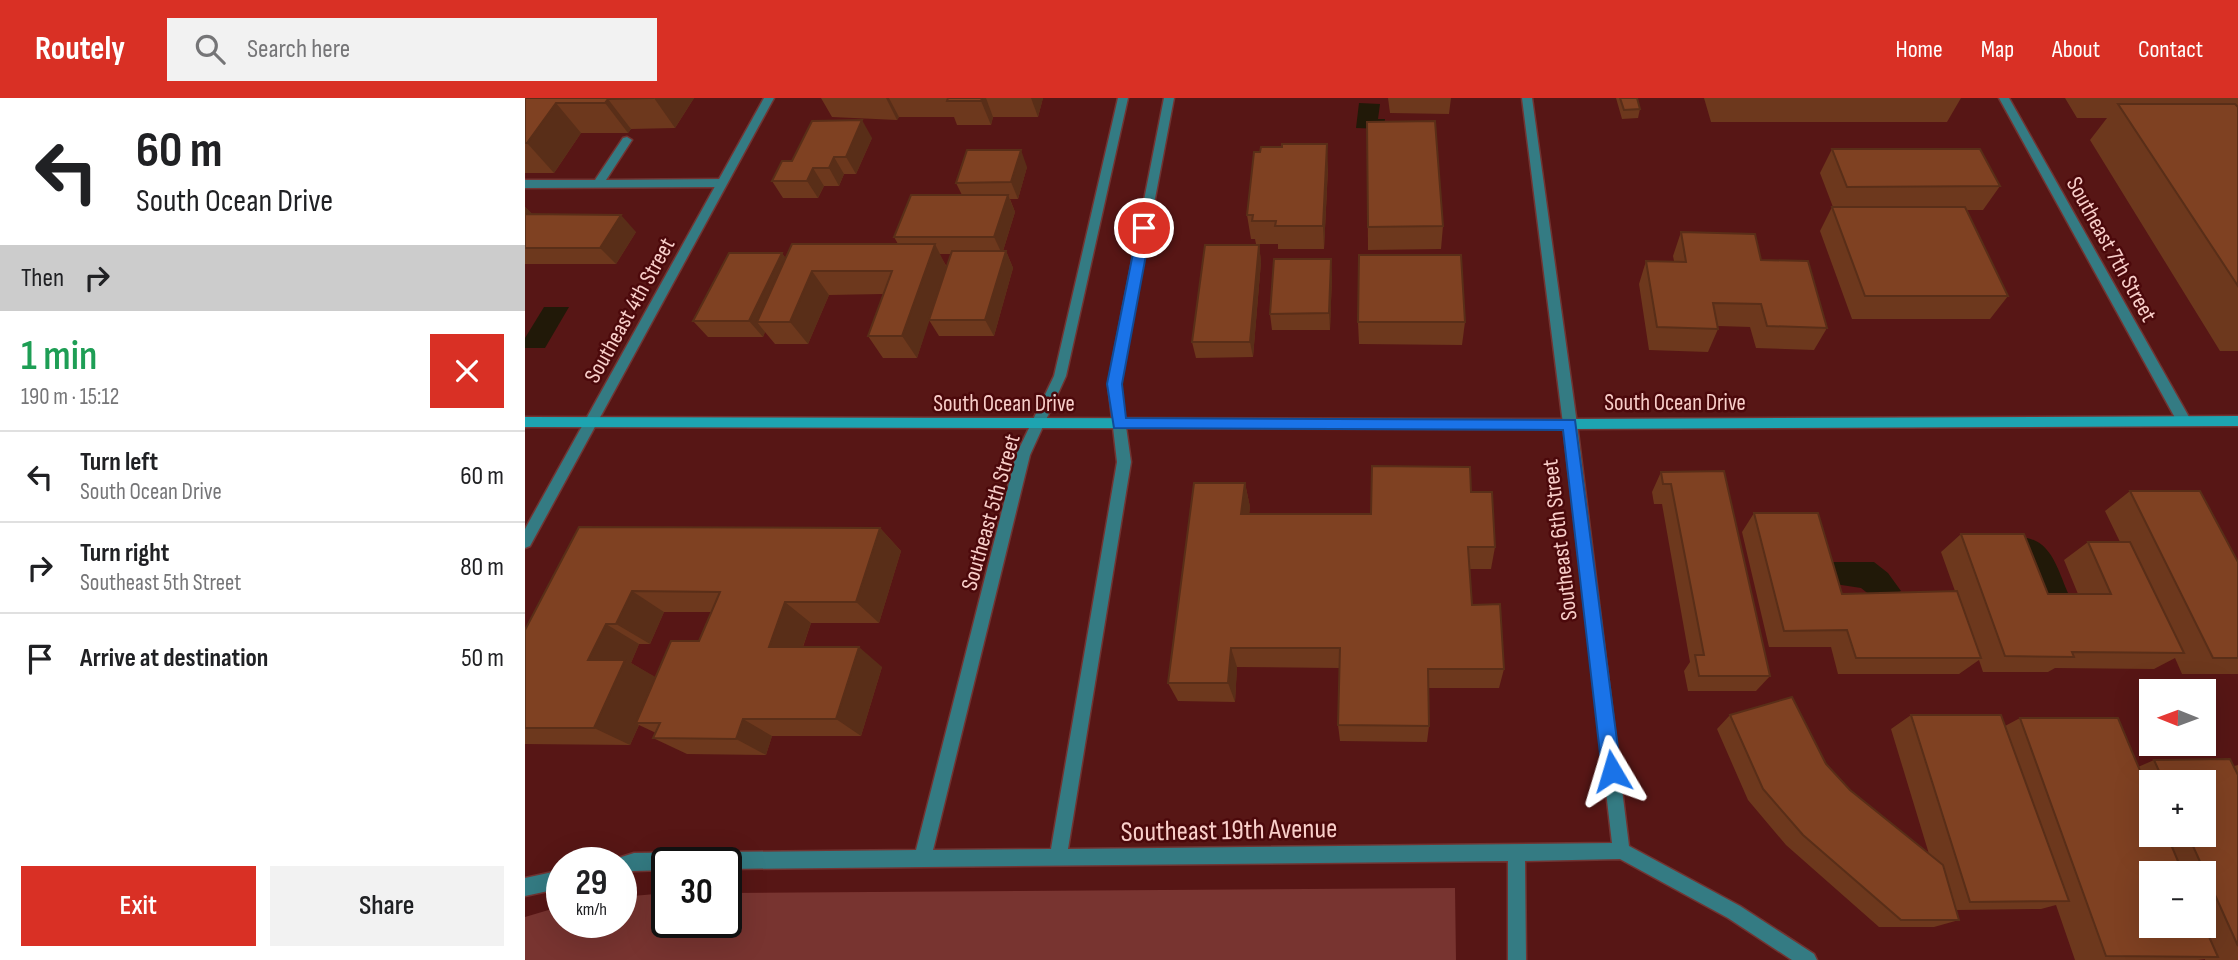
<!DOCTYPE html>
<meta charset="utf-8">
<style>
body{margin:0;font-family:"Sofia Sans Condensed",sans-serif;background:#f2f2f2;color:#202124;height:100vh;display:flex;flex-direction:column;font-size:26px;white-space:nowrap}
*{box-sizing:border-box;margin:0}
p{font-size:23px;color:#757577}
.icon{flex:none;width:38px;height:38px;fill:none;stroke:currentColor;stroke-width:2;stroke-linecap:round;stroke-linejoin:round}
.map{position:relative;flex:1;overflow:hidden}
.sheet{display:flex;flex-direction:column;background:#fff;width:525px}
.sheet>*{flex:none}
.guide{background:#fff;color:#202124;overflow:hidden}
.needle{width:46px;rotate:271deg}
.tools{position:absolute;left:1614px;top:581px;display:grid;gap:14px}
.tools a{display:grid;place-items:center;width:77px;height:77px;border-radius:0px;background:#fff;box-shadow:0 7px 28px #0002;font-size:35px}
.speed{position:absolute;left:21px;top:749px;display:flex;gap:14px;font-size:35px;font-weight:700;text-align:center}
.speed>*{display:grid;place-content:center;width:91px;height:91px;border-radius:50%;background:#fff;box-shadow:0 7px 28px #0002;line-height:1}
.speed small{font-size:18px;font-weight:400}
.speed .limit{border:4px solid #111;border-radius:10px;background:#fff;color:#111}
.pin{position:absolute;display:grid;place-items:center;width:60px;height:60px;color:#fff;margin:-30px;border:4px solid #fff;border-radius:50%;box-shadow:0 2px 7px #0007}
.me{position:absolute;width:77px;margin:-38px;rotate:353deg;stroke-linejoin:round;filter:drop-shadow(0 0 5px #0008)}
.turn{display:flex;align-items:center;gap:24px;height:147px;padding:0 21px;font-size:32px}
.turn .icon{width:91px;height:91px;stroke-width:2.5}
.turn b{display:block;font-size:49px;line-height:60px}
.then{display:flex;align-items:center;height:66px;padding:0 21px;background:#0003;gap:14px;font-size:26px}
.round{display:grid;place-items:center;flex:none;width:74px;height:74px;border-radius:0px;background:#f2f2f2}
.summary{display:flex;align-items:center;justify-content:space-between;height:119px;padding:0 21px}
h1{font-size:42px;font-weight:600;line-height:52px;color:#1e9e55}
.action{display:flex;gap:14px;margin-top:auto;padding:14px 21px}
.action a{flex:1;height:80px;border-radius:0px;background:#d93025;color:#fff;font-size:28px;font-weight:600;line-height:80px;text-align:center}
.action a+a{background:#f2f2f2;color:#202124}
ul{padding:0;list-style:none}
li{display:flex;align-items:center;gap:21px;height:91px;padding:0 21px;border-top:2px solid #e0e0e0}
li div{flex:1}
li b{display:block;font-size:26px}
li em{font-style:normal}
header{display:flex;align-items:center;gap:42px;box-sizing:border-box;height:98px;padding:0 35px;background:#d93025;color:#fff}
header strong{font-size:33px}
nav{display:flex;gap:38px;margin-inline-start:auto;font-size:24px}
.search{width:490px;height:63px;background:#f2f2f2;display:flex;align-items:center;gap:18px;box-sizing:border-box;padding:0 24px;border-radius:0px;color:#757577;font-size:26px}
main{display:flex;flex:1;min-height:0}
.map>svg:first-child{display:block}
</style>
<header>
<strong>Routely</strong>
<div class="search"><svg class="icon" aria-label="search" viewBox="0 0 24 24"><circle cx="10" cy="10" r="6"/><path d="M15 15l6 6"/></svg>Search here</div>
<nav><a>Home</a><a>Map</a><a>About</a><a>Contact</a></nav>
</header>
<main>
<section class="sheet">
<div class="guide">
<div class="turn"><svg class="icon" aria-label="left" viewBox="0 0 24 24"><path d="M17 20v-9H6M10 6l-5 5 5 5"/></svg><div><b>60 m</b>South Ocean Drive</div></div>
<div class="then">Then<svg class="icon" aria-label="right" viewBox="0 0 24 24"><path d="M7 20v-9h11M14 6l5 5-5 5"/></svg></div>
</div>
<div class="summary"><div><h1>1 min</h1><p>190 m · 15:12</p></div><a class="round" style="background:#d93025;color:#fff"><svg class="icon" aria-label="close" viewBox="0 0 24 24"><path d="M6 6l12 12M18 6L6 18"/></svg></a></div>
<ul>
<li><svg class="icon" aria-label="left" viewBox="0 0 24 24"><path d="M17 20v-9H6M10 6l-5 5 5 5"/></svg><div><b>Turn left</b><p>South Ocean Drive</p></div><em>60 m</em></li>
<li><svg class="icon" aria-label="right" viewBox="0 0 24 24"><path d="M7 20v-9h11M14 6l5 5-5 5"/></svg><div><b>Turn right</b><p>Southeast 5th Street</p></div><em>80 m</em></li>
<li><svg class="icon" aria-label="arrive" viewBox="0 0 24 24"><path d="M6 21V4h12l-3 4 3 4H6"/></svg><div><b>Arrive at destination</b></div><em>50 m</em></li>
</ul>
<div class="action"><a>Exit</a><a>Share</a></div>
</section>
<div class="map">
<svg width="1713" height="862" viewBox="0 0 1713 862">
<rect width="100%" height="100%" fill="#571615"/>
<path fill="#783430" d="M930 790 931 862H0V819L37 808V824H96V799L142 795V824H201V795Z"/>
<g fill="#211908">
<path d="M834 5 855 6 853 21H860L859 31 831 30Z"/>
<path d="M19 209H44L20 250H0V240Z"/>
<path d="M1502 440C1528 445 1534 476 1544 497L1524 504 1497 442Z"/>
<path d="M1304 464H1349L1363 475 1376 493 1355 505 1336 490 1310 486Z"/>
</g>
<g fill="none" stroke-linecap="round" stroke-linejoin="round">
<defs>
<path id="service" d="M102 39 107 42 81 82 197 81 202 85 197 89 0 90V82H70L98 40Z"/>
<g id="minor">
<path d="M239 0H249L5 448 0 450V431Z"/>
<path d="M593 0H603L541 278 505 357 408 752 526 751 592 364 583 286 639 0H649L595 286 606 364 543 751 1087 745 1038 326 997 0H1007L1052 326 1104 748 1215 808 1289 856 1292 862H1267L1203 820 1095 761 1000 763 1001 862H983V763L201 771V765H142V772L109 773 96 775V765H88L90 761 109 755 391 752 491 357 529 278Z"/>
<path d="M1474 0H1484L1664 319 1666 323 1664 327H1654Z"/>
<path d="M37 772V790L0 798V780Z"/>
</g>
<path id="secondary" d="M1713 318V328L1045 331 0 329V319L1045 321Z"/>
</defs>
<use href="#service" stroke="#713432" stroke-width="3"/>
<use href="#minor" stroke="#713432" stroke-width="3"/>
<use href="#secondary" stroke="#713432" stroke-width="3"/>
<use href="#service" fill="#347b83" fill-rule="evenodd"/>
<use href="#minor" fill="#347b83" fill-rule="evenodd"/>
<use href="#secondary" fill="#1da4b1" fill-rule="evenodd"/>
</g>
<g fill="#6d381d" fill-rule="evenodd">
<path d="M0 0H169L150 30 106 31 103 35H56L29 75H0Z"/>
<path d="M296 0H518L513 19H468L466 27H432L429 19H374L372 22 307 19Z"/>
<path d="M863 0H926L924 16 865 15Z"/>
<path d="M1091 0H1112L1115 11 1113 20 1097 21Z"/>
<path d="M1179 0H1436L1422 24H1186Z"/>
<path d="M1540 0H1713V253H1695L1565 42 1582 20H1552Z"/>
<path d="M842 24 918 128 916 151 843 152Z"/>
<path d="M347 40 331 76H319L314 88H299L293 100H258L247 83 267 63Z"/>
<path d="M1307 51 1475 88 1458 112H1442L1483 198 1465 221H1327L1295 133 1307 109H1308L1295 75Z"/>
<path d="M502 69 493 101H485L490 114 478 153H481L488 170 469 238H414L404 222 392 260H358L343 238 358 196 304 197 283 246H250L240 234 238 239H183L168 223 257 155 261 161 373 146 369 139 437 97 431 85ZM414 156H426L422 169Z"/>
<path d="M803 70 799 151H753V146H731L730 141H726L722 117Z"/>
<path d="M0 109 8 117 111 134 91 166H0Z"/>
<path d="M1156 134 1236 162 1302 230 1289 252 1231 250 1225 229 1193 228V231L1183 254 1124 252 1114 186 1121 163H1149L1148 158Z"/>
<path d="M734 147 736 164 728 259 671 260 667 244Z"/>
<path d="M807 177 805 232H747L745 216Z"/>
<path d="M833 224H940L937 247 834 246Z"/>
<path d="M1199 373 1245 578 1231 593H1163L1159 573 1165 564 1137 406H1129L1127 394 1136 374Z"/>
<path d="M720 385 725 409 724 416H846L946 394 970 449 966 471H945L947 507 979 571 974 590H903L904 628 902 644 815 643 813 627 815 570 712 569 710 604 653 603 643 585Z"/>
<path d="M1605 393 1713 464V576H1657L1650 560 1629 571 1530 570 1523 574H1458L1454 562 1434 576H1313L1306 549H1244L1217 434 1229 415 1317 496 1430 493 1416 454 1436 436 1523 496H1553L1539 462 1563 444H1595L1580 413Z"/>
<path d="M54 429 355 430 376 453 354 525H286L278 549 357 569 336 638H247L241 657 162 656 128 640 131 635 114 627 105 647 0 646V532ZM139 514H186L174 543 131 580 106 565 114 546H125Z"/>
<path d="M1205 617 1301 666 1325 692 1404 756 1366 631 1386 617 1480 628 1495 620 1613 669 1629 662 1709 668 1713 667V862H1680V861L1673 862H1550L1531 807 1516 811 1431 812 1434 822 1409 829H1354L1261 747 1223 702 1192 631ZM1626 684H1678V737H1626ZM1626 775H1678V828Z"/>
</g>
<g fill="#592e18">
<path d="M129 0H169L150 30Z"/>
<path d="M361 0H364L374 19 372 22Z"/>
<path d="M457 0H461L468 19 466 27 456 3Z"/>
<path d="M506 0H518L513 19Z"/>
<path d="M83 1 106 31 103 35 80 5Z"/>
<path d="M31 5 56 35 29 75 2 45Z"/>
<path d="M337 22 347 40 331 76 321 59Z"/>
<path d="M802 46 803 70 799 151 798 128Z"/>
<path d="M496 52 502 69 493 101 486 84Z"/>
<path d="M309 59 319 76 314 88 304 70Z"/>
<path d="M288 70 299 88 293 100 282 83Z"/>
<path d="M483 97 490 114 477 156 469 139Z"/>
<path d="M0 109 13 122 0 127Z"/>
<path d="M96 117 111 134 91 166 75 150Z"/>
<path d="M410 146 422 170 392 260 377 238Z"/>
<path d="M734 147 736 164 728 259 725 244Z"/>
<path d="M481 153 488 170 469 238 460 222Z"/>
<path d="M257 155 269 172 232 224 240 234 238 239 224 223Z"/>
<path d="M806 161 807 177 805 232 804 215Z"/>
<path d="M287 173 304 197 283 246 265 224Z"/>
<path d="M720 385 725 409 722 439 716 416Z"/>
<path d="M355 430 376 453 354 525 331 504Z"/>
<path d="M107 493 139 514 125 546 91 526Z"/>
<path d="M260 504 286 525 271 568 244 549Z"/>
<path d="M81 526 114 546 106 565 134 581 111 625 114 627 105 647 69 630 63 562Z"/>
<path d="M334 549 357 569 336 638 311 621Z"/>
<path d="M706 550 712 569 710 604 703 585Z"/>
<path d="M218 621 247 638 241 657 211 641Z"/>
</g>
<g fill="#7f4122" stroke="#592e18" stroke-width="2">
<path d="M0 0H129L83 1 80 5H31L2 45H0Z"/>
<path d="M423 0H457L456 3H422Z"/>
<path d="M1095 0H1112L1115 11 1099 12Z"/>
<path d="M1593 6H1710L1713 9V188Z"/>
<path d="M337 22 321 59H309L304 70H288L282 83H247L257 63H267L287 23Z"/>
<path d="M910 23 918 128 843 129 842 24Z"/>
<path d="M757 46H802L798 128H750L751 123H727L728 117H722L729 54H735L736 49H757Z"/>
<path d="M1307 51H1455L1475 88 1322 89Z"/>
<path d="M442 52H496L486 84 431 85Z"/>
<path d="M386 97H483L469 139H369Z"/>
<path d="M1307 109H1440L1483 198H1340Z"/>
<path d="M0 116 96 117 75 150H0Z"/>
<path d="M1156 134 1230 136 1236 162 1283 163 1302 230 1242 228 1236 206 1188 205 1193 231 1132 229 1121 163 1161 164Z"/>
<path d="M267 146H410L377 238H343L367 173H287L265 224H232Z"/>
<path d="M680 147H734L725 244H667Z"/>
<path d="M427 153H481L460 222H404Z"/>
<path d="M204 155H257L224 223H168Z"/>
<path d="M834 157H936L940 224H833Z"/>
<path d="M749 161H806L804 215 745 216Z"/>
<path d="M847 368 945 369 946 394H967L970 449H943L947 507 975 506 979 571H903L904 628 813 627 815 550H706L703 585H643L669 385H720L716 416H846Z"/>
<path d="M1199 373 1245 578H1174L1170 557H1179L1146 386H1138L1136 374Z"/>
<path d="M1605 393H1675L1713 464V560H1688Z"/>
<path d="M1229 415H1293L1317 496 1432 493 1456 560H1331L1322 532 1259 533Z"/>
<path d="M54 429 355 430 331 504H260L244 549H334L311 621H218L211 641 128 640 135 625H111L146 543H174L195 494 107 493 91 526H81L63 562H100L69 630H0V532Z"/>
<path d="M1436 436H1499L1523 496H1586L1563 444H1605L1659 555 1547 554 1549 559 1480 558Z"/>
<path d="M1267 599 1301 666 1325 692 1418 767 1434 822H1376L1278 737 1238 691 1205 617Z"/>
<path d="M1386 617H1476L1544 803 1445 804Z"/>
<path d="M1495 620H1593L1626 699V737H1642L1658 775H1626V828H1678V825L1693 859 1581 858Z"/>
<path d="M1705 661 1713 677V848L1663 737H1678V684H1639L1629 662Z"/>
</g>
<path fill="#1a73e8" stroke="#114b97" stroke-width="2" d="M619 126 626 130 597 286 601 320 1050 322 1096 673 1093 680 1087 682 1080 680 1077 673 1038 332 589 330 582 286 613 130Z"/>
<g text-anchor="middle" stroke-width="5" stroke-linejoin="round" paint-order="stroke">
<g font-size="23" fill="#f9cfca" stroke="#4b090b">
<text transform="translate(1587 151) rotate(61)" y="8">Southeast 7th Street</text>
<text transform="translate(104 212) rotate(-61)" y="8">Southeast 4th Street</text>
<text x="1150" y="312">South Ocean Drive</text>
<text x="479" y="313">South Ocean Drive</text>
<text transform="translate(465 414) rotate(-74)" y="8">Southeast 5th Street</text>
<text transform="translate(1034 442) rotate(-97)" y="8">Southeast 6th Street</text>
</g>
<g font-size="28" fill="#f9cfca" stroke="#4b090b">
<text transform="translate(704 731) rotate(-1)" y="10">Southeast 19th Avenue</text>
</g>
</g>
</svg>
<div class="tools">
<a><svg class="needle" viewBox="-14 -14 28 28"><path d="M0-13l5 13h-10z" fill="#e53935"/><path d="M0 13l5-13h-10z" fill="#757577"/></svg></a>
<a>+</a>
<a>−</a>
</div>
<div class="speed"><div>29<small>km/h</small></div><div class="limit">30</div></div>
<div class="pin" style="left:619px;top:130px;background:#d93025"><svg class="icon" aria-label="arrive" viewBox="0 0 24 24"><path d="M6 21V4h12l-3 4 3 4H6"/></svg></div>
<svg class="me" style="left:1087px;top:673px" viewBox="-20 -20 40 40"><path d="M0-17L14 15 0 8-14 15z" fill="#1a73e8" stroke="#fff" stroke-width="4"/></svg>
</div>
</main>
